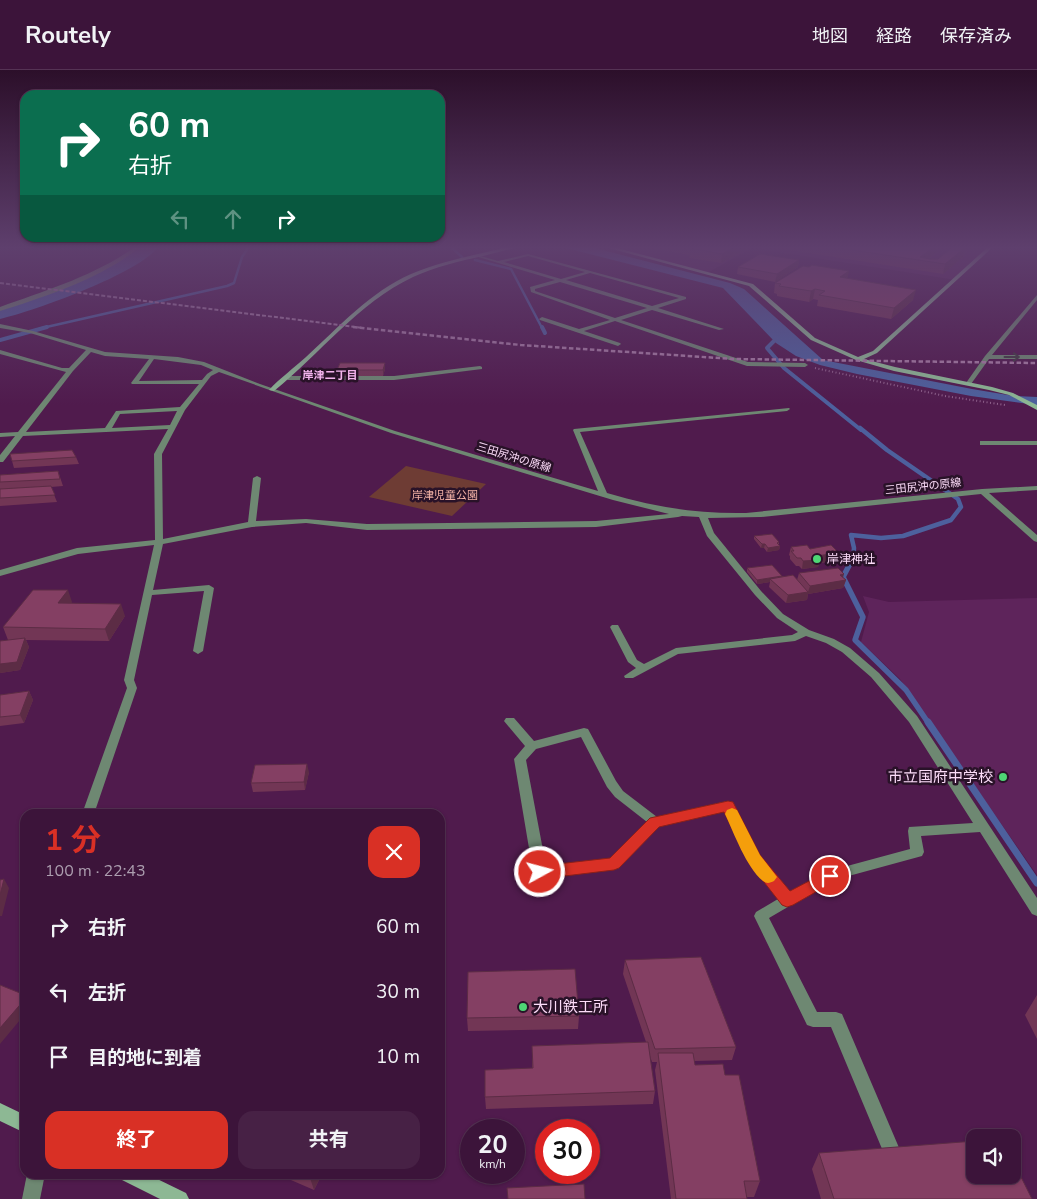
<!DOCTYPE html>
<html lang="ja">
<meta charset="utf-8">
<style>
body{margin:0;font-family:"Nunito Sans","Noto Sans JP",sans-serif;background:#472145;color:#f1f3f6;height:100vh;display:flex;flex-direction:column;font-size:19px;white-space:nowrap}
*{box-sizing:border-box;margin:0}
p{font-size:16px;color:#ac9eaf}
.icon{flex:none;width:28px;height:28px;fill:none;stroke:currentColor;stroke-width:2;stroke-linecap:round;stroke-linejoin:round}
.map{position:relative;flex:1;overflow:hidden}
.side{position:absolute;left:20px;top:739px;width:425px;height:370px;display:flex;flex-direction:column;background:#3c143a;border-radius:15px;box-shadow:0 1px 4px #0004,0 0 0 1px #553354}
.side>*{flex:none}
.banner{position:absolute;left:20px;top:20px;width:425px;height:152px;border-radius:15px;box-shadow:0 1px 4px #0004,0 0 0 1px #553354;background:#0b6e4f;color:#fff;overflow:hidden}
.tools{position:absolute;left:966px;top:1059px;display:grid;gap:10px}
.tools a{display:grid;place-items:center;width:55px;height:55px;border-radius:10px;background:#3c143a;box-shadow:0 1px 4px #0004,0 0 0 1px #553354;font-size:25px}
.speed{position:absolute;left:460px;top:1049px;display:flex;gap:10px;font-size:25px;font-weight:700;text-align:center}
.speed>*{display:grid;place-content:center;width:65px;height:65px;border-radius:50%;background:#3c143a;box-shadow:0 1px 4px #0004,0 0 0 1px #553354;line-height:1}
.speed small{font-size:12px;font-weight:400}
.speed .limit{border:8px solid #d22;background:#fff;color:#111}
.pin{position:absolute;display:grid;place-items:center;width:42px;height:42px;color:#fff;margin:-21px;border:2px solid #fff;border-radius:50%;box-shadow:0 1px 5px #0007}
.me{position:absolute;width:55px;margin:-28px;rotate:83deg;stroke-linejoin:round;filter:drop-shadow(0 0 4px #0008)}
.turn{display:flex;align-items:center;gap:18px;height:105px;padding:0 25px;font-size:22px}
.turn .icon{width:65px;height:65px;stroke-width:2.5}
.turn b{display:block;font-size:35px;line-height:42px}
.lanes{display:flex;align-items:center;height:48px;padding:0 25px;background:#0003;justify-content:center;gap:25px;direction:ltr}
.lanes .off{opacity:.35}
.round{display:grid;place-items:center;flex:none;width:52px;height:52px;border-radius:15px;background:#472145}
.overview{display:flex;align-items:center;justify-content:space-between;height:85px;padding:0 25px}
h1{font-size:30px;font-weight:700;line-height:38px;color:#d93025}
.button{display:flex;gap:10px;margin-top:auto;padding:10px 25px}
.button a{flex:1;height:58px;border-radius:15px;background:#d93025;color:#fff;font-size:20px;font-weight:700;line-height:58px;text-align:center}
.button a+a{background:#472145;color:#f1f3f6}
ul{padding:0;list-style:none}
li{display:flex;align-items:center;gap:15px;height:65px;padding:0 25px}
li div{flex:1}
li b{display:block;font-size:19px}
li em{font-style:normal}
header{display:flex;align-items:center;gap:30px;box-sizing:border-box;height:70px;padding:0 25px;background:#3c143a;border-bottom:1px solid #553354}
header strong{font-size:24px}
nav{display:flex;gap:28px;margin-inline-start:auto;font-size:18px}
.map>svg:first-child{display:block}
</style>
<header>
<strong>Routely</strong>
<nav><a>地図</a><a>経路</a><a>保存済み</a></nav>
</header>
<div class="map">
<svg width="1037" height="1129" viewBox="0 0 1037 1129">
<rect width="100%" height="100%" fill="#501b4d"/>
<g fill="#5e245b">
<path d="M607 177H993L956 210 752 178 707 203Z"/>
<path d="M863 526 889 532 1037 528V805L900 609 861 572 869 542Z"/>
</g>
<path fill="#6e3c34" d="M406 396 486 414 452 446 369 427Z"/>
<path fill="#4d609d" d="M562 177H591L730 213 744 219 823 290 972 319 1014 326 1037 327V335L971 326 857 304 820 295 796 286 776 273 723 218Z"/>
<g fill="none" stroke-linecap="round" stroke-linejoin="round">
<g stroke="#4d609d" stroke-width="2.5">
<path d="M451 177 462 187"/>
<path d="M475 190 511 199 542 258"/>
<path d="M42 258 227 216 234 213 242 187 249 177"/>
</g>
<g stroke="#4d609d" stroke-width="4">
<path d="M542 257 545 263"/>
<path d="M778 267 767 278 784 298 861 360"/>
<path d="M0 270 47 257"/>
</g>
<path stroke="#4d609d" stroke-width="4.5" d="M853 489 854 478 851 465 881 468 903 466 951 450 961 437 958 429 887 380 860 358"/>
<path stroke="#4d609d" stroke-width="5.5" d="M853 488 843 507 863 547 855 570 906 620 929 654"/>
<path stroke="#4d609d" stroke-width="7" d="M928 652 1037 813"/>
<path fill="#4d609d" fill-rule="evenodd" d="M141 177H158C138 204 34 241 0 249V238C48 221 99 207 141 177Z"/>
<path stroke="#90638d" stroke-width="2" stroke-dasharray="1 2.5" stroke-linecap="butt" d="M815 298 945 326 1005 335"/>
<g fill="#6e8872" fill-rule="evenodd">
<path d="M135 177H140C104 207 45 227 0 241V237C47 220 94 206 135 177Z"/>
<path d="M528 184 686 227V229L658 238 724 259 719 260 652 240 621 250 748 292 805 293 808 295 805 297 747 296 615 251 584 261 620 273 621 274 618 276 540 250 539 249 542 247 579 259 610 250 531 222 530 217 555 210 475 186 477 185 498 191ZM528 186 585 202 561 209 504 192ZM590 203 679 228 652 236 566 210ZM560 212 647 238 615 248 535 221V219Z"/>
<path d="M1037 225V230L992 285H1037V289H989L971 314H967L966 313 985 286Z"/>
<path d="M0 254 33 261 105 282 178 287 204 292 260 314 395 361 598 421 573 360 574 359 789 338 790 339 787 341 580 362 607 423C653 437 697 444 746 443L982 419 1037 416V420L989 423 1037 465V472L1034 471 981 424 761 447 708 448 714 463 761 521 783 544 809 560 834 569 850 578 879 603 917 646 1037 828V846L1032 844 980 762 921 766 924 782 922 786 834 810 769 848 817 942H836L842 944 900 1080 897 1086 891 1089 885 1086 831 957H813L807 955 754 846 756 842 778 829 750 793 724 741 659 756 619 798 614 799 540 807 535 806 533 802 514 689 525 676 504 651 506 648H514L534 671 584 658 588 659 616 711 623 721 657 747 728 731 732 733 760 785 789 823 825 802 910 779 908 761 909 757 973 753 909 652 871 607 842 582 826 573 806 566 795 571 678 584 633 608H625L624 606 636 598 628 592 610 557 612 555H618L637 590 644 594 676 578 792 565 798 562 777 548 755 525 707 466 699 447 682 446 678 447 596 457 367 460 306 453 252 457 163 474 153 520 209 515 214 518 203 581 198 584 193 581 204 521 152 525 134 610 137 618 94 744H82L127 618 124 610 154 475 78 484 0 506V500L77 478 155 470 154 384 168 359 23 366 3 392H0V385L15 366 0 367V363L18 362 66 302 0 284V280L62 298H69L86 280 30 263 0 258ZM91 282 105 286 149 289 131 313 132 314H199L180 337 116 341 105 358 26 362 73 301ZM154 289 201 295 213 300 207 304 202 310 139 311ZM219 302 391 363 613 430 669 444 596 451 367 454 306 449 256 451 261 408 257 406 253 408 248 452 163 469 162 384 185 340 211 306ZM177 341 170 355 112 358 120 344ZM581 667 607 717 615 727 647 752 610 789 546 796 526 690 536 679Z"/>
<path d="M480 296 482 297V299L394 310H288L285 308 288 306H394Z"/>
<rect x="980" y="371" width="57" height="4"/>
<path d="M27 1104H45L40 1129H22Z"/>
</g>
<g fill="#8db894" fill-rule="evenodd">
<path d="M508 177H516C506 181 494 183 483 186 459 191 435 197 413 207 358 233 320 284 274 321L269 320C280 308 294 298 306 287 339 257 370 222 411 204 442 191 475 185 508 177Z"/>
<path d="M605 177H613L753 214 815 268 858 287 873 281 988 177H993L877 283 864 289 895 297 992 317 1013 323 1037 335V340L1009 325 989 320 894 301 856 290 811 270 749 216Z"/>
<path d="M0 1033 25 1045V1063L0 1051Z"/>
<path d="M119 1104H147L186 1123 189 1129H160L122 1110Z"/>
</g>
<path stroke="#a57ba2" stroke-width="2" stroke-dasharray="4 2" stroke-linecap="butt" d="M0 213 364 258"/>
<path stroke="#a57ba2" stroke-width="2.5" stroke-dasharray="4.5 2.5" stroke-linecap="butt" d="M353 257 521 275 734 289 1037 293"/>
</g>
<g fill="#723655">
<path d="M644 177H751L721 193 689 188 690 185Z"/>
<path d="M770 177H938L936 183 928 189H938L966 177 964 186 943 204Z"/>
<path d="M799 190 798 197 775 212 737 204 738 197Z"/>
<path d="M847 208 913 230 891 249 817 236 818 230 813 229 809 232 777 226V224L774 223 775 213Z"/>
<path d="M385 299 383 306H338L337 300Z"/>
<path d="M10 384 76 387 79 394 14 398Z"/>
<path d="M58 401 63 416 51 417 57 432 0 436V405Z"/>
<path d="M754 466 779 472V475L780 476 779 480 767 482 764 478H761L754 469Z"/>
<path d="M791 477 810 479 839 483 837 491 819 493 818 497 802 499 799 496H796L790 489V486L789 485Z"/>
<path d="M747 498 797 510 799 503 843 508 846 510 843 518 808 524 807 530 786 533 769 517 770 512 757 514 747 502Z"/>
<path d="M72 532 71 533 125 546 109 571 26 570 29 577 20 600 0 603V571L15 570H8L3 557Z"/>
<path d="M29 621 33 630 24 653 0 656V625Z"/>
<path d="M309 702 305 720 253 722 251 713Z"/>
<path d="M625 890 736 977 732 990 694 991 695 995 725 1005 760 1111 754 1127H747V1129H671L655 1000 657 992H652L649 983 655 1021 653 1034 486 1039 485 1027 532 998V976L646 972 623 904Z"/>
<path d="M1037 925V969L1025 945Z"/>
<path d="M579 946 578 959 468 961 467 948Z"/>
<path d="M819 1083 1032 1129H821L812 1099Z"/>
<path d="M277 1104H322L314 1120Z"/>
</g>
<g fill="#5c2c45">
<path d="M734 177H751L721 193 722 184Z"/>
<path d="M934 177H938L936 183 925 191 920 187Z"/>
<path d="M966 177 964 186 943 204 945 194Z"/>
<path d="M799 190 798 197 775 212 777 204Z"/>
<path d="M849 201 847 211 840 207Z"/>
<path d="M815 219 813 229 809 232 811 221Z"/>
<path d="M916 220 913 230 891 249 894 238Z"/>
<path d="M385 293V299L383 306V300Z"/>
<path d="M762 474H765L764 478H761Z"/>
<path d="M780 476 779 480 767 482 768 478Z"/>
<path d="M839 483 837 491 819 493 818 497 802 499 803 491 816 486Z"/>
<path d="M844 504 842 511 846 510 843 518 808 524 807 530 786 533 788 525 808 522 810 516 840 505Z"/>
<path d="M782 506 770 509V512L757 514V510Z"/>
<path d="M68 520 72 532 63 545 58 533Z"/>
<path d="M121 534 125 546 109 571 105 559Z"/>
<path d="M25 568 29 577 20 600 0 603V594Z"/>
<path d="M29 621 33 630 24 653 20 645Z"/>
<path d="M307 694 309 702 305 720 304 712Z"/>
<path d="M4 809 9 818 2 846H0V825Z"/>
<path d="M25 929V944L0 974V958Z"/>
<path d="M312 1104H322L314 1120 310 1108Z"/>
</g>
<g fill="#843f63" stroke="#5c2c45">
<path d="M693 177H734L722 184 690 178Z"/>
<path d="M832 177H934L920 187 930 189H938L952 177H966L945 194Z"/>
<path d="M760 184 799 190 777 204 738 197Z"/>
<path d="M812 195 849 201 840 207 916 220 894 238 819 225 825 221 815 219 811 221 779 216 781 214 775 213 803 196 809 197Z"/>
<path d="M340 293H385L383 300H337Z"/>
<path d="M72 380 76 387 12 391 10 384Z"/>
<path d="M58 401 60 409 0 412V405Z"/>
<path d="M51 416 55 425 0 428V419Z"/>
<path d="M772 464 779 472 777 473 780 476 768 478 765 474H762L754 466Z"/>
<path d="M807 475 810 479 831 475 839 483 816 486 820 490 803 491 801 488H797L791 481H794L791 477Z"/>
<path d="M772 495 782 506 757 510 747 498Z"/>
<path d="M838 498 844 504 840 505 846 510 810 516 799 503Z"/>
<path d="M793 505 808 522 788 525 770 509Z"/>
<path d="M33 520H68L58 533 121 534 105 559 3 557Z"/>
<path d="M25 568 17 592 0 594V571Z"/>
<path d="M29 621 20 645 0 647V625Z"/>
<path d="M307 694 304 712 251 713 255 695Z"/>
<path d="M4 809 0 825V810Z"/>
<path d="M701 887 736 977 655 979 625 890Z"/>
<path d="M575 899 579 946 467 948 468 902Z"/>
<path d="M0 915 25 925V929L0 958Z"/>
<path d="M648 972 655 1021 485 1027V1000L533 998 532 976Z"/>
<path d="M658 983H693L695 995 723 994 725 1005H739L760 1111H744L747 1129H676Z"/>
<path d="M975 1071V1105H1012V1089L1032 1129H834L819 1083Z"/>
<path d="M300 1104H312L310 1108Z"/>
<path d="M584 1114 585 1129H508L507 1118Z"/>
</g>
<defs><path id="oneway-shaft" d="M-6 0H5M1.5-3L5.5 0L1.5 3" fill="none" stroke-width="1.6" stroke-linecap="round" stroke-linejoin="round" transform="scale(1.25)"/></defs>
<use stroke="#413b42" href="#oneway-shaft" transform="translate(1012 287)"/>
<linearGradient id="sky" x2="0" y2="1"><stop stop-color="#2c0f2a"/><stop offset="0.53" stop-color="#5e3f6d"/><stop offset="1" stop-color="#5e3f6d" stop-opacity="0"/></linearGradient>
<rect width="1037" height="335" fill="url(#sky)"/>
<path fill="#d93025" stroke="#8d1f18" d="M728 731 733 732 760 785 790 821 830 800 835 802 837 806 835 811 793 835 787 837 782 835 749 793 724 742 659 757 619 798 614 800 540 809 535 807 533 802 535 798 540 796 610 788 650 748Z"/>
<path fill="#f59e0b" d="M732 738 737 740 760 785 777 807 774 811C770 813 767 814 763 811 746 797 734 763 725 744L727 740Z"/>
<g fill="#4ed675" stroke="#291228" stroke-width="2">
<circle cx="817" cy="489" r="5"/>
<circle cx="1003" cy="707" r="5"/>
<circle cx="523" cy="937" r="5"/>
</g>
<g text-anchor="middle" stroke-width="5" stroke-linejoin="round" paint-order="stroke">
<g font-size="11" font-weight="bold" fill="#f3b4ed" stroke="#291228">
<text x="330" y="309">岸津二丁目</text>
</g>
<g font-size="11" fill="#fcdcf9" stroke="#291228">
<text transform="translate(514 387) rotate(17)" y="4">三田尻沖の原線</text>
<text transform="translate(923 416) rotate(-6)" y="4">三田尻沖の原線</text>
</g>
<g font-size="11" fill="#f2b1a6" stroke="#291228">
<text x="445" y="429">岸津児童公園</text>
</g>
<g font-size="12" fill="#fcdcf9" stroke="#291228" text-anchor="start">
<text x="827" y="493">岸津神社</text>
</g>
<g font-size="15" fill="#fcdcf9" stroke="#291228" text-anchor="end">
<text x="993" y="712">市立国府中学校</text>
<text x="533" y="942" text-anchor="start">大川鉄工所</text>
</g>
</g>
</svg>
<div class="tools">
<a><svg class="icon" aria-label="sound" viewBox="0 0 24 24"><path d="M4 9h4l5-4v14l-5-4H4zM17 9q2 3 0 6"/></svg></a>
</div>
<div class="speed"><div>20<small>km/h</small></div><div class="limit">30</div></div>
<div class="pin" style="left:830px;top:806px;background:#d93025"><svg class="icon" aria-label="arrive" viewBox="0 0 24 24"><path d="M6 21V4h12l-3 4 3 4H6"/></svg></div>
<svg class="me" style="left:540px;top:802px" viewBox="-20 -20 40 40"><circle r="17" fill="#d93025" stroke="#fff" stroke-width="3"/><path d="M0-11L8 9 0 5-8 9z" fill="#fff"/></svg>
<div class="banner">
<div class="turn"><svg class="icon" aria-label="right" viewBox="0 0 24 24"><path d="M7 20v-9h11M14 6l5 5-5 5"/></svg><div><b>60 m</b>右折</div></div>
<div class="lanes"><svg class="icon off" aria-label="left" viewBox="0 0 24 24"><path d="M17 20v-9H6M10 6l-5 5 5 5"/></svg><svg class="icon off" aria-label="ahead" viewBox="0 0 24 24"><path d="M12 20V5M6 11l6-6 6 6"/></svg><svg class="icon" aria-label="right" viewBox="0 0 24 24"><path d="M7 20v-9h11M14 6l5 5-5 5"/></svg></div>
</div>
<section class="side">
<div class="overview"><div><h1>1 分</h1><p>100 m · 22:43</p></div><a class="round" style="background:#d93025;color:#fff"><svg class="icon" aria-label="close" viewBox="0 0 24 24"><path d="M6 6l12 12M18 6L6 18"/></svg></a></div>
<ul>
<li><svg class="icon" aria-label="right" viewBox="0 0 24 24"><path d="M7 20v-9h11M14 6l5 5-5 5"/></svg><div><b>右折</b></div><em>60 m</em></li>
<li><svg class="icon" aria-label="left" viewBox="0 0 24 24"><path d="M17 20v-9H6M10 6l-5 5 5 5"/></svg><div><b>左折</b></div><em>30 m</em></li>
<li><svg class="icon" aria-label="arrive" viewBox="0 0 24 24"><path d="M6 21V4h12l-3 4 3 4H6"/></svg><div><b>目的地に到着</b></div><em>10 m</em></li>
</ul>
<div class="button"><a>終了</a><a>共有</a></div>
</section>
</div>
